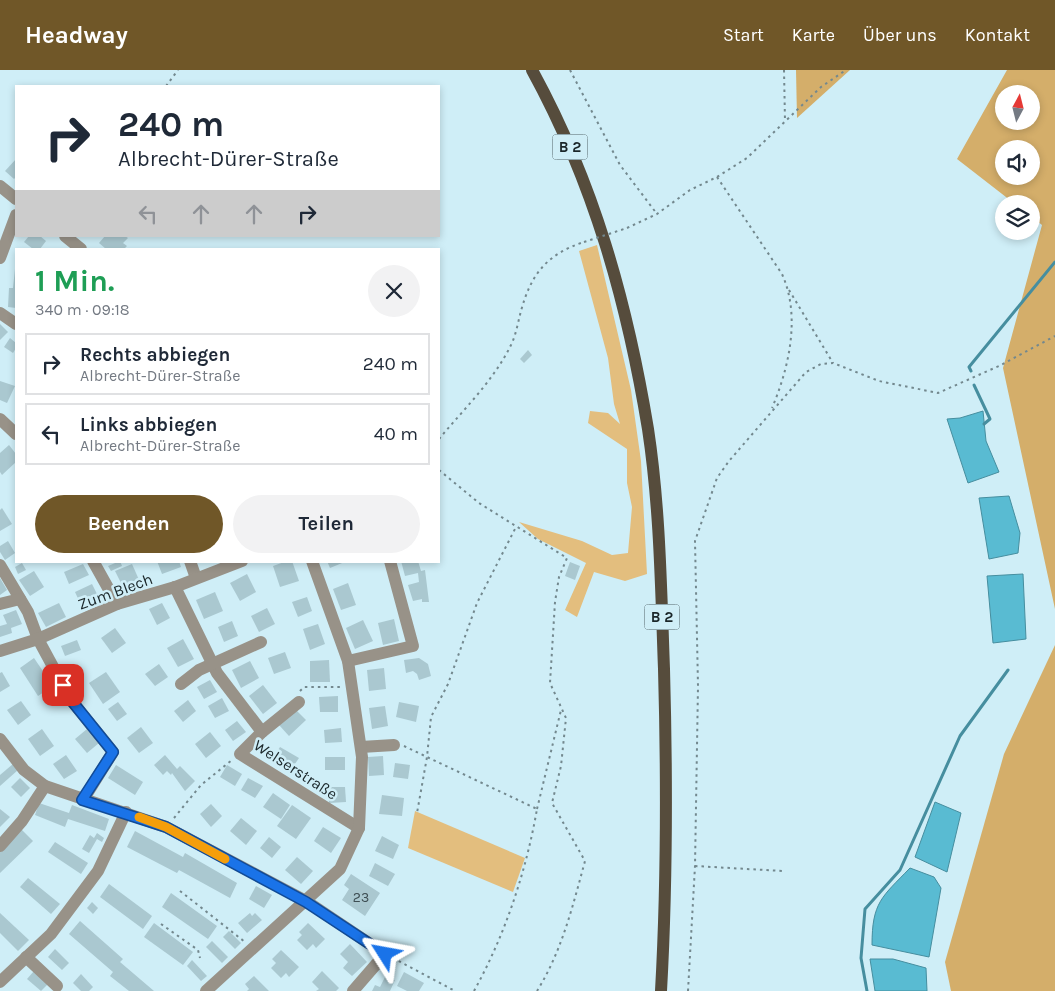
<!DOCTYPE html>
<html lang="de">
<meta charset="utf-8">
<style>
body{margin:0;font-family:Karla,sans-serif;background:#f2f2f3;color:#1f2937;height:100vh;display:flex;flex-direction:column;font-size:19px;white-space:nowrap}
*{box-sizing:border-box;margin:0}
p{font-size:16px;color:#747a83}
.icon{flex:none;width:28px;height:28px;fill:none;stroke:currentColor;stroke-width:2;stroke-linecap:round;stroke-linejoin:round}
.map{position:relative;flex:1;overflow:hidden}
.panel{position:absolute;left:15px;top:178px;width:425px;height:315px;display:flex;flex-direction:column;background:#fff;border-radius:0px;box-shadow:0 2px 8px #0003}
.panel>*{flex:none}
.guide{position:absolute;left:15px;top:15px;width:425px;height:152px;border-radius:0px;box-shadow:0 2px 8px #0003;background:#fff;color:#1f2937;overflow:hidden}
.needle{width:32px;rotate:7deg}
.fabs{position:absolute;left:995px;top:15px;display:grid;gap:10px}
.fabs a{display:grid;place-items:center;width:45px;height:45px;border-radius:50%;background:#fff;box-shadow:0 2px 8px #0003;font-size:25px}
.pin{position:absolute;display:grid;place-items:center;width:42px;height:42px;color:#fff;margin:-21px;border-radius:10px;box-shadow:0 2px 8px #0006}
.me{position:absolute;width:55px;margin:-28px;rotate:304deg;stroke-linejoin:round;filter:drop-shadow(0 0 4px #0008)}
.turn{display:flex;align-items:center;gap:18px;height:105px;padding:0 20px;font-size:22px}
.turn .icon{width:65px;height:65px;stroke-width:2.5}
.turn b{display:block;font-size:35px;line-height:42px}
.lanes{display:flex;align-items:center;height:48px;padding:0 20px;background:#0003;justify-content:center;gap:25px;direction:ltr}
.lanes .off{opacity:.35}
.round{display:grid;place-items:center;flex:none;width:52px;height:52px;border-radius:26px;background:#f2f2f3}
.headline{display:flex;align-items:center;justify-content:space-between;height:85px;padding:0 20px}
h1{font-size:30px;font-weight:700;line-height:38px;color:#1e9e55}
.primary-button{display:flex;gap:10px;margin-top:auto;padding:10px 20px}
.primary-button a{flex:1;height:58px;border-radius:30px;background:#705728;color:#fff;font-size:20px;font-weight:700;line-height:58px;text-align:center}
.primary-button a+a{background:#f2f2f3;color:#1f2937}
ul{padding:0;list-style:none}
li{display:flex;align-items:center;gap:15px;height:62px;margin:0 10px 8px;padding:0 10px;border:2px solid #e0e1e3;border-radius:0px}
li div{flex:1}
li b{display:block;font-size:19px}
li em{font-style:normal}
header{display:flex;align-items:center;gap:30px;box-sizing:border-box;height:70px;padding:0 25px;background:#705728;color:#fff}
header strong{font-size:24px}
nav{display:flex;gap:28px;margin-inline-start:auto;font-size:18px}
.map>svg:first-child{display:block}
</style>
<header>
<strong>Headway</strong>
<nav><a>Start</a><a>Karte</a><a>Über uns</a><a>Kontakt</a></nav>
</header>
<div class="map">
<svg width="1055" height="921" viewBox="0 0 1055 921">
<rect width="100%" height="100%" fill="#cfeef7"/>
<g fill="#e3be7e">
<path d="M597 175 631 320 641 391 647 504 625 511 594 502 577 547 565 540 586 493 538 469 519 452 582 471 612 485 628 483 632 437 627 413V379L588 353 590 341 608 343 620 354 614 334 608 288 579 181Z"/>
<path d="M415 741 525 788 513 822 408 778Z"/>
</g>
<g fill="#d4ae6a" fill-rule="evenodd">
<path d="M796 0H850L797 48Z"/>
<path d="M1007 0H1055V539L1003 298 1042 155 1031 146V134H1015L957 89ZM1004 24H1031V51H1004ZM1004 79H1031V106H1004Z"/>
<path d="M1055 575V921H951L945 892 1004 684Z"/>
</g>
<g fill="#59bbd2" stroke="#468e9f">
<path d="M983 341 986 371 999 402 968 413 947 349 960 348Z"/>
<path d="M1009 426 1020 463 1018 483 989 489 979 428Z"/>
<path d="M1023 504 1026 569 993 573 987 506Z"/>
<path d="M935 732 961 743 947 802 915 787Z"/>
<path d="M910 798 934 807 941 818 929 887 872 875C872 832 882 827 910 798Z"/>
<path d="M870 889H893L926 898 927 921H875Z"/>
</g>
<g fill="none" stroke-linecap="round" stroke-linejoin="round">
<g stroke="#468e9f" stroke-width="3">
<path d="M971 301 969 297 1055 192"/>
<path d="M974 315 990 349 984 354"/>
<path d="M867 921 861 888 865 839 900 800 960 666 1008 600"/>
</g>
</g>
<g fill="#aac8d0">
<path d="M16 89V107L14 109 5 101Z"/>
<path d="M29 166H40L46 171 40 179H33L24 172Z"/>
<path d="M105 166H125L128 168 123 173 127 176 124 179H106L99 173Z"/>
<path d="M15 199H16V238L8 237 9 218H13Z"/>
<path d="M0 254 8 262 0 270Z"/>
<path d="M10 268 16 273V278L13 283 4 277Z"/>
<path d="M528 280 532 285 524 293 520 289Z"/>
<path d="M0 311 15 316 7 333 0 330Z"/>
<path d="M9 375 16 384V392L2 405 0 402V383Z"/>
<path d="M2 438 12 454 0 461V440Z"/>
<path d="M8 471 15 483 5 490 0 482V476Z"/>
<path d="M120 491 122 496 111 501 108 496Z"/>
<path d="M157 491H179L181 497 162 504Z"/>
<path d="M287 491H292L299 511 280 517 273 496Z"/>
<path d="M327 491H347L330 498Z"/>
<path d="M401 491H418L421 501 425 500 429 532H422V529L413 531 408 515 419 512 418 503 405 506Z"/>
<path d="M570 492 580 496 575 510 565 506Z"/>
<path d="M22 493 26 500 18 504 15 497Z"/>
<path d="M83 494 89 505 69 514 64 502Z"/>
<path d="M132 494 140 512 124 519 115 501Z"/>
<path d="M34 501 44 517 30 526 19 510Z"/>
<path d="M247 504 256 522 240 531 230 513Z"/>
<path d="M0 508 7 520 0 525Z"/>
<path d="M348 513 356 535 341 540 333 519Z"/>
<path d="M92 514 98 526 81 535 75 522Z"/>
<path d="M215 522 223 541 204 549 196 530Z"/>
<path d="M307 527 312 541 298 547 292 532Z"/>
<path d="M59 533 66 547 46 557 38 543Z"/>
<path d="M162 533 170 548 157 555 149 539Z"/>
<path d="M267 538 275 554 259 562 251 546Z"/>
<path d="M16 540 22 554 11 558 12 563 0 567V556L7 554 3 545Z"/>
<path d="M394 549 399 571 383 575 378 553Z"/>
<path d="M363 550 373 571 355 579 346 558Z"/>
<path d="M232 551 238 566 224 572 218 557Z"/>
<path d="M318 554 325 574 310 580 303 559Z"/>
<path d="M115 558 126 573 112 583 101 568Z"/>
<path d="M183 569 194 589 178 597 167 578Z"/>
<path d="M77 570 81 580 65 586 61 576Z"/>
<path d="M285 582 291 598 274 604 268 588Z"/>
<path d="M34 588 53 616 38 626 20 598Z"/>
<path d="M419 588 428 594 431 606 419 610 417 604 413 601 406 603 404 590Z"/>
<path d="M329 590 330 612H310V591Z"/>
<path d="M250 591 259 608 241 618 232 600Z"/>
<path d="M159 594 168 607 155 616 145 604Z"/>
<path d="M384 598 386 619 369 621 367 600Z"/>
<path d="M2 602 10 616 0 622V603Z"/>
<path d="M106 602 120 622 103 634 89 613Z"/>
<path d="M210 610 217 622 204 629 197 617Z"/>
<path d="M263 615 277 633 263 644 249 626Z"/>
<path d="M338 626V642H320L319 627Z"/>
<path d="M222 628 229 641 215 648 208 636Z"/>
<path d="M188 630 196 641 183 652 174 641Z"/>
<path d="M21 631 31 645 18 655 7 640Z"/>
<path d="M118 632 127 644 117 651 108 639Z"/>
<path d="M399 632 419 636 416 652 396 647Z"/>
<path d="M385 636 388 656 372 659 369 638Z"/>
<path d="M296 640 306 650 289 666 279 655Z"/>
<path d="M237 651 246 662 233 671 225 660Z"/>
<path d="M141 657 153 673 139 683 127 668Z"/>
<path d="M341 658 342 672 325 673 324 660Z"/>
<path d="M42 659 54 676 40 686 28 669Z"/>
<path d="M87 659 99 673 87 683 75 669Z"/>
<path d="M210 662 221 676 206 688 195 674Z"/>
<path d="M280 677 299 688 290 701 272 690Z"/>
<path d="M66 685 77 701 64 709 53 694Z"/>
<path d="M165 685 177 699 180 696 195 711 185 721 172 703 171 705 167 701 163 705 154 695Z"/>
<path d="M383 686 384 705 369 706 368 687Z"/>
<rect x="325" y="687" width="20" height="13"/>
<path d="M395 693 410 695 408 709 393 707Z"/>
<path d="M13 694 18 700 0 716V705Z"/>
<path d="M116 695 143 712 135 725 108 708Z"/>
<path d="M227 695 242 704 235 716 220 707Z"/>
<path d="M20 708 30 718 21 727 11 717Z"/>
<path d="M248 708 263 716 255 728 241 720Z"/>
<path d="M328 717H345L346 732 329 733Z"/>
<path d="M273 723 290 735 281 749 263 737Z"/>
<path d="M382 725 404 728 402 746 379 744Z"/>
<path d="M39 733 69 743 72 735 109 749 105 761 68 749 65 757 35 745Z"/>
<path d="M211 734 222 746 211 757 200 744Z"/>
<path d="M292 735 311 748 296 769 277 756Z"/>
<path d="M0 739 10 747 0 757Z"/>
<path d="M241 748 257 761 246 775 230 761Z"/>
<path d="M323 757 341 768 331 783 314 771Z"/>
<path d="M21 759 33 771 0 803V782Z"/>
<path d="M135 761 183 787 185 783 237 813 230 828 179 800 177 803 127 777Z"/>
<path d="M97 763 104 768 102 772 97 769 89 783 82 779 90 765 94 768Z"/>
<path d="M382 766 399 775 393 789 375 781Z"/>
<path d="M269 767 281 777 272 788 260 778Z"/>
<path d="M55 772 88 793 81 804 48 782Z"/>
<path d="M297 787 313 801 301 814 285 800Z"/>
<path d="M375 793 395 804 388 816 369 806Z"/>
<path d="M351 804 380 823 365 846 342 830 349 819 344 815Z"/>
<path d="M28 808 60 834 51 844 20 817Z"/>
<path d="M109 814 152 846 143 859 100 827Z"/>
<path d="M256 816 272 825 264 838 249 829Z"/>
<path d="M171 823 217 856 208 869 162 837Z"/>
<path d="M92 832 98 838 93 844 87 838Z"/>
<path d="M0 843 29 870 18 881 0 863Z"/>
<path d="M250 843 252 846 255 843 262 850 247 863 238 853Z"/>
<path d="M80 851 123 889 120 892 154 921H129L110 906 113 902 69 864Z"/>
<path d="M154 853 193 882 183 895 144 867Z"/>
<path d="M308 853 325 869 316 878 313 874 307 880 297 870 302 865 299 862Z"/>
<path d="M229 861 241 873 235 879 223 867Z"/>
<path d="M212 871 228 887 222 893 206 877Z"/>
<path d="M350 874 367 892 352 906 343 898 348 892 340 884Z"/>
<path d="M55 879 69 893 62 900 48 887Z"/>
<path d="M281 880 299 897 289 907 286 903 281 908 271 898 276 893 272 889Z"/>
<path d="M192 890 207 906 201 911 187 896Z"/>
<path d="M34 901 48 914 41 921 27 909Z"/>
<path d="M322 901 339 918 336 921H316L319 919 312 912Z"/>
<path d="M404 902 424 913 419 921H407L397 916Z"/>
<path d="M81 904 93 917 89 921H81L73 913Z"/>
<path d="M386 905 395 910 390 921H372L375 915 380 917Z"/>
<path d="M254 906 269 921H247L249 919 245 914Z"/>
</g>
<g fill="none" stroke-linecap="round" stroke-linejoin="round">
<g stroke="#73888e" stroke-width="2" stroke-dasharray="2.5 4" stroke-linecap="butt">
<path d="M570 0 620 95 657 144"/>
<path d="M784 0 785 51"/>
<path d="M166 16 178 0"/>
<path d="M717 107 782 204C801 246 789 298 772 338"/>
<path d="M627 158 657 144 690 120 717 107 747 88 821 17 846 0"/>
<path d="M789 220 833 293"/>
<path d="M439 369C464 339 494 310 511 275 516 265 518 252 521 241 531 204 547 184 584 172"/>
<path d="M439 400 479 433 567 488 559 507 555 532 550 613 566 648 561 696 552 733 585 791C573 835 562 881 537 921"/>
<path d="M300 621 304 617H341"/>
<path d="M404 676 427 687 417 743"/>
<path d="M537 739 561 640"/>
<path d="M174 748 201 715 232 690"/>
<path d="M695 796 782 801"/>
<path d="M180 821 245 872"/>
<path d="M161 854 198 880 200 888"/>
<path d="M393 888 455 921"/>
<path d="M474 921C505 865 526 802 537 739L427 687 431 647 448 614 477 533 516 457"/>
<path d="M688 921 695 796 698 616 695 471 717 408 729 391 806 302 821 294 833 293 879 311 938 323 999 296 1055 266"/>
</g>
<g stroke="#989288" stroke-width="12">
<path d="M0 116 16 129"/>
<path d="M65 166 81 179"/>
<path d="M0 188 16 145"/>
<path d="M0 243 16 254"/>
<path d="M0 349 16 364"/>
<path d="M93 491 117 534"/>
<path d="M190 491 196 508"/>
<path d="M0 495 28 542 38 569 71 630 113 682 83 730"/>
<path d="M175 517 217 603 262 662 240 684 359 758"/>
<path d="M0 534 20 529"/>
<path d="M0 581 38 569 117 534 175 517 242 491"/>
<path d="M348 591 413 576 390 491"/>
<path d="M181 614 199 600 261 572"/>
<path d="M262 662 299 632"/>
<path d="M0 669 24 700 45 716 166 757 306 831 385 884 353 921"/>
<path d="M361 677 394 675"/>
<path d="M0 776 22 751 45 716"/>
<path d="M26 887 57 916"/>
<path d="M0 912 51 864 98 801 126 742"/>
<path d="M206 921 340 799 359 758 362 687 348 591 312 491"/>
</g>
<path stroke="#564c3c" stroke-width="12" d="M532 0C594 113 627 232 648 359 660 438 661 519 664 599 667 707 667 814 661 921"/>
<path stroke="#73888e" stroke-width="2" stroke-dasharray="2.5 4" stroke-linecap="butt" d="M584 172 627 158"/>
</g>
<g fill="none" stroke-linecap="round" stroke-linejoin="round">
<defs>
<path id="route" d="M63 615 71 630 113 682 82 730 166 757 306 832 385 884"/>
</defs>
<use href="#route" stroke="#114b97" stroke-width="12"/>
<use href="#route" stroke="#1a73e8" stroke-width="9"/>
<path stroke="#f59e0b" stroke-width="9" d="M139 747 166 757 225 789"/>
</g>
<g text-anchor="middle" stroke-width="5" stroke-linejoin="round" paint-order="stroke">
<g font-size="14" fill="#3e4e53">
<text x="361" y="832">23</text>
</g>
<g fill="#cfeef7" stroke="#506267" stroke-width="1">
<rect x="552.5" y="64.5" width="35" height="25" rx="4"/>
<rect x="644.5" y="534.5" width="35" height="25" rx="4"/>
</g>
<g font-size="15" font-weight="bold" fill="#1a2629">
<text x="570" y="82">B 2</text>
<text x="662" y="552">B 2</text>
</g>
<g font-size="16" fill="#1a2629" stroke="#cfeef7">
<text transform="translate(115 521) rotate(-20)" y="6">Zum Blech</text>
<text transform="translate(296 699) rotate(33)" y="6">Welserstraße</text>
</g>
</g>
</svg>
<div class="fabs">
<a><svg class="needle" viewBox="-14 -14 28 28"><path d="M0-13l5 13h-10z" fill="#e53935"/><path d="M0 13l5-13h-10z" fill="#747a83"/></svg></a>
<a><svg class="icon" aria-label="sound" viewBox="0 0 24 24"><path d="M4 9h4l5-4v14l-5-4H4zM17 9q2 3 0 6"/></svg></a>
<a><svg class="icon" aria-label="layers" viewBox="0 0 24 24"><path d="M12 4l9 5-9 5-9-5zM3 14l9 5 9-5"/></svg></a>
</div>
<div class="pin" style="left:63px;top:615px;background:#d93025"><svg class="icon" aria-label="arrive" viewBox="0 0 24 24"><path d="M6 21V4h12l-3 4 3 4H6"/></svg></div>
<svg class="me" style="left:385px;top:884px" viewBox="-20 -20 40 40"><path d="M0-17L14 15 0 8-14 15z" fill="#1a73e8" stroke="#fff" stroke-width="4"/></svg>
<div class="guide">
<div class="turn"><svg class="icon" aria-label="right" viewBox="0 0 24 24"><path d="M7 20v-9h11M14 6l5 5-5 5"/></svg><div><b>240 m</b>Albrecht-Dürer-Straße</div></div>
<div class="lanes"><svg class="icon off" aria-label="left" viewBox="0 0 24 24"><path d="M17 20v-9H6M10 6l-5 5 5 5"/></svg><svg class="icon off" aria-label="ahead" viewBox="0 0 24 24"><path d="M12 20V5M6 11l6-6 6 6"/></svg><svg class="icon off" aria-label="ahead" viewBox="0 0 24 24"><path d="M12 20V5M6 11l6-6 6 6"/></svg><svg class="icon" aria-label="right" viewBox="0 0 24 24"><path d="M7 20v-9h11M14 6l5 5-5 5"/></svg></div>
</div>
<section class="panel">
<div class="headline"><div><h1>1 Min.</h1><p>340 m · 09:18</p></div><a class="round"><svg class="icon" aria-label="close" viewBox="0 0 24 24"><path d="M6 6l12 12M18 6L6 18"/></svg></a></div>
<ul>
<li><svg class="icon" aria-label="right" viewBox="0 0 24 24"><path d="M7 20v-9h11M14 6l5 5-5 5"/></svg><div><b>Rechts abbiegen</b><p>Albrecht-Dürer-Straße</p></div><em>240 m</em></li>
<li><svg class="icon" aria-label="left" viewBox="0 0 24 24"><path d="M17 20v-9H6M10 6l-5 5 5 5"/></svg><div><b>Links abbiegen</b><p>Albrecht-Dürer-Straße</p></div><em>40 m</em></li>
</ul>
<div class="primary-button"><a>Beenden</a><a>Teilen</a></div>
</section>
</div>
